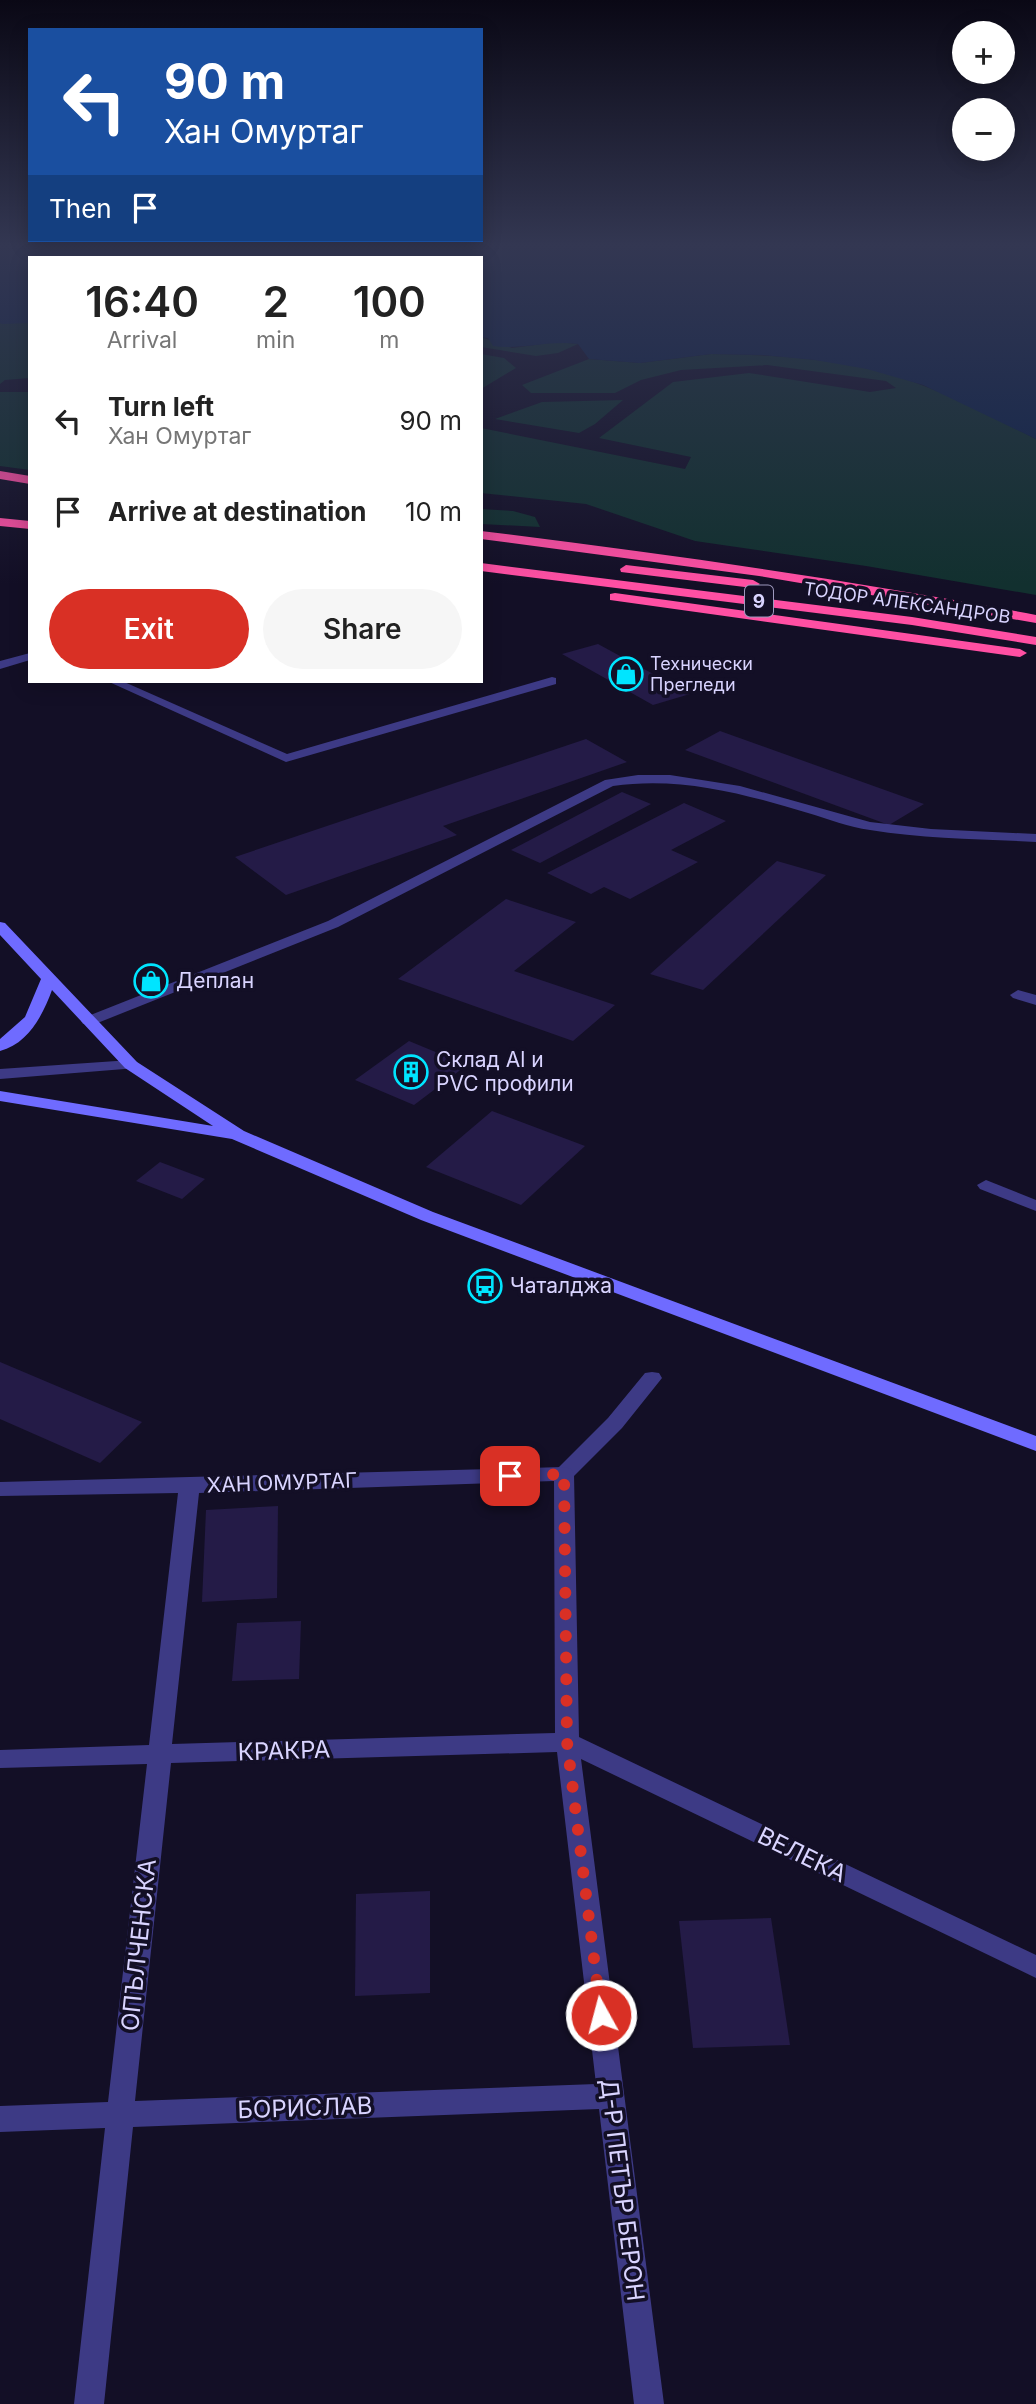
<!DOCTYPE html>
<meta charset="utf-8">
<style>
body{margin:0;font-family:Inter,sans-serif;background:#f6f6f6;color:#222;height:100vh;display:flex;flex-direction:column;font-size:26px;white-space:nowrap}
*{box-sizing:border-box;margin:0}
p{font-size:23px;color:#767676}
.icon{flex:none;width:38px;height:38px;fill:none;stroke:currentColor;stroke-width:2;stroke-linecap:round;stroke-linejoin:round}
.map{position:relative;flex:1;overflow:hidden}
.details{position:absolute;left:28px;top:256px;width:455px;height:427px;display:flex;flex-direction:column;background:#fff;border-radius:0px;box-shadow:0 4px 18px #0003}
.details>*{flex:none}
.guide{position:absolute;left:28px;top:28px;width:455px;height:214px;border-radius:0px;box-shadow:0 4px 18px #0003;background:#1a4fa0;color:#fff;overflow:hidden}
.tools{position:absolute;left:952px;top:21px;display:grid;gap:14px}
.tools a{display:grid;place-items:center;width:63px;height:63px;border-radius:50%;background:#fff;box-shadow:0 4px 18px #0003;font-size:35px}
.pin{position:absolute;display:grid;place-items:center;width:60px;height:60px;color:#fff;margin:-30px;border-radius:14px;box-shadow:0 4px 10px #0006}
.me{position:absolute;width:77px;margin:-38px;rotate:353deg;stroke-linejoin:round;filter:drop-shadow(0 0 5px #0008)}
.turn{display:flex;align-items:center;gap:24px;height:147px;padding:0 21px;font-size:32px}
.turn .icon{width:91px;height:91px;stroke-width:2.5}
.turn b{display:block;font-size:49px;line-height:60px}
.then{display:flex;align-items:center;height:66px;padding:0 21px;background:#0003;gap:14px;font-size:26px}
.eta{display:flex;justify-content:space-evenly;align-items:center;height:119px;text-align:center}
.eta b{font-size:42px;font-weight:600;line-height:49px}
.cta{display:flex;gap:14px;margin-top:auto;padding:14px 21px}
.cta a{flex:1;height:80px;border-radius:42px;background:#d93025;color:#fff;font-size:28px;font-weight:600;line-height:80px;text-align:center}
.cta a+a{background:#f6f6f6;color:#222}
ul{padding:0;list-style:none}
li{display:flex;align-items:center;gap:21px;height:91px;padding:0 21px}
li div{flex:1}
li b{display:block;font-size:26px}
li em{font-style:normal}
.map>svg:first-child{display:block}
</style>
<div class="map">
<svg width="1036" height="2404" viewBox="0 0 1036 2404">
<rect width="100%" height="100%" fill="#130f26"/>
<g fill="#12302f">
<path d="M0 323H30V378L5 380 0 384Z"/>
<path d="M481 337 512 348 558 342 578 344 558 353 536 356 481 347Z"/>
<path d="M481 354 504 358 516 368 481 389Z"/>
<path d="M711 354C782 355 857 359 924 386 962 401 999 421 1036 439V595L866 566 695 541 586 504 481 493V428L685 469 691 457 599 438 673 382 749 373 870 392 896 388 886 381 767 365 681 370 641 380 615 393H531L522 385 589 359 640 363Z"/>
<path d="M0 392H30V470L0 466Z"/>
<path d="M623 400 595 424 579 433 495 419 542 402Z"/>
<path d="M481 509 513 511 535 517 540 527 481 524Z"/>
</g>
<path fill="#0c2248" d="M0 248H1036V439L923 385 867 369 815 360 762 355 711 354 640 363 589 359 578 344C549 340 522 350 493 346L488 338 481 337V257H30V323L2 324 0 323Z"/>
<g fill="#241b47">
<path d="M598 644 690 694 653 705 562 654Z"/>
<path d="M720 731 924 804 889 825 685 750Z"/>
<path d="M586 739 627 762 443 826 457 835 286 895 235 857Z"/>
<path d="M622 792 651 804 540 863 511 850Z"/>
<path d="M684 803 726 821 671 850 698 862 630 899 604 887 591 894 547 873Z"/>
<path d="M777 861 826 875 703 990 650 974Z"/>
<path d="M506 899 576 922 514 971 615 1005 573 1041 398 979Z"/>
<path d="M409 1041 467 1065 414 1105 355 1080Z"/>
<path d="M492 1111 585 1146 521 1205 426 1167Z"/>
<path d="M160 1162 205 1179 182 1199 136 1181Z"/>
<path d="M0 1362 142 1422 100 1463 0 1419Z"/>
<path d="M278 1506 277 1598 202 1602 206 1510Z"/>
<path d="M301 1621 299 1679 232 1681 237 1623Z"/>
<path d="M430 1891V1993L355 1996 356 1894Z"/>
<path d="M771 1918 790 2045 693 2048 679 1921Z"/>
</g>
<g fill="none" stroke-linecap="round" stroke-linejoin="round">
<g fill="#3d3a85" fill-rule="evenodd">
<path d="M30 653V660L0 669V661Z"/>
<path d="M552 677 556 678V684L286 762 107 681H122L287 754Z"/>
<path d="M638 775H670L740 786 870 822 931 829 1036 834V842C981 839 925 839 870 830 849 827 828 819 808 813 745 794 680 776 613 786L338 927 95 1024H83L81 1021 83 1018 328 921 605 780Z"/>
<path d="M1018 990 1036 995V1005L1013 998 1010 995Z"/>
<path d="M986 1180 1036 1200V1211L980 1189 977 1185Z"/>
<path d="M652 1372 659 1373 662 1378 622 1428 571 1479H557L554 1474 557 1469 608 1418 645 1373Z"/>
</g>
<g fill="#3d3a85" fill-rule="evenodd">
<path d="M131 1060 137 1062 139 1065 137 1068 0 1079V1069Z"/>
<path d="M564 1467 571 1469 574 1474 579 1737 1036 1955V1978L581 1759 664 2404H634L599 2109 133 2127 104 2404H74L105 2128 0 2132V2106L108 2102 147 1764 0 1768V1750L149 1745 178 1493 0 1496V1482ZM554 1481 555 1733 172 1744 199 1493ZM557 1752 596 2084 135 2101 171 1763Z"/>
</g>
<path fill="#6f6bff" fill-rule="evenodd" d="M0 922 5 923 137 1062 244 1131 433 1212 1036 1436V1451L421 1220 232 1139 0 1101V1091L213 1126 125 1068 52 990C43 1015 28 1044 0 1051V1039L25 1017 41 979 0 935Z"/>
<g fill="#ff4fa3" fill-rule="evenodd">
<path d="M0 471 30 476V484L0 479Z"/>
<path d="M0 518 30 521V529L0 526Z"/>
<path d="M481 531C667 554 852 580 1036 615V623L759 576 481 539Z"/>
<path d="M481 563 912 617 1036 637V645L912 625 481 571Z"/>
<path d="M626 565 753 580 760 584 753 588 621 572 620 569Z"/>
<path d="M615 593 1020 649 1027 653 1020 657 610 600V594Z"/>
</g>
</g>
<linearGradient id="sky" x2="0" y2="1"><stop stop-color="#0a0815"/><stop offset="0.42" stop-color="#333752"/><stop offset="1" stop-color="#333752" stop-opacity="0"/></linearGradient>
<rect width="1036" height="584" fill="url(#sky)"/>
<g fill="none" stroke-linecap="round" stroke-linejoin="round">
<path stroke="#d93025" stroke-width="12" stroke-dasharray="0 21.6" d="M510 1476 564 1474 567 1742 601 2015"/>
</g>
<defs>
<symbol id="shop-ring" viewBox="-11 -11 22 22"><circle r="9.5" fill="#130f26" stroke="#00e5ff" stroke-width="1.5"/><path d="M-5-2.5h2.3a2.7 3.5 0 0 1 5.4 0H5L5.5 6h-11ZM-1.5-2.5h3a1.5 2.3 0 0 0-3 0Z" fill="#00e5ff"/></symbol>
<symbol id="building-ring" viewBox="-11 -11 22 22"><circle r="9.5" fill="#130f26" stroke="#00e5ff" stroke-width="1.5"/><path d="M-4-6H4V6H1V3H-1V6H-4ZM-2.5-4.3h1.7v1.8h-1.7ZM.8-4.3h1.7v1.8H.8ZM-2.5-1h1.7V.8h-1.7ZM.8-1h1.7V.8H.8Z" fill="#00e5ff"/></symbol>
<symbol id="bus-ring" viewBox="-11 -11 22 22"><circle r="9.5" fill="#130f26" stroke="#00e5ff" stroke-width="1.5"/><path d="M-5-6H5V4H4V6H2V4H-2V6H-4V4H-5ZM-3.5-4V0h7V-4ZM-3.5 1.2v1.5H-2V1.2ZM2 1.2v1.5H3.5V1.2Z" fill="#00e5ff"/></symbol>
</defs>
<g fill-rule="evenodd">
<use href="#shop-ring" x="607" y="655" width="38" height="38"/>
<use href="#shop-ring" x="132" y="962" width="38" height="38"/>
<use href="#building-ring" x="392" y="1053" width="38" height="38"/>
<use href="#bus-ring" x="466" y="1267" width="38" height="38"/>
</g>
<g text-anchor="middle" stroke-width="7" stroke-linejoin="round" paint-order="stroke">
<g font-size="18" fill="#d9d4ff" stroke="#130f26">
<text transform="translate(907 603) rotate(8)" y="6">ТОДОР АЛЕКСАНДРОВ</text>
</g>
<g font-size="18" fill="#d9d4ff" stroke="#130f26" text-anchor="start">
<text x="650" y="670">Технически<tspan x="650" dy="21">Прегледи</tspan></text>
</g>
<rect fill="#130f26" stroke="#9e99be" stroke-width="2" x="745" y="585.5" width="28" height="31" rx="5"/>
<g font-size="19" font-weight="bold" fill="#d9d4ff">
<text x="759" y="608">9</text>
</g>
<g font-size="21" fill="#d9d4ff" stroke="#130f26" text-anchor="start">
<text x="176" y="988">Деплан</text>
<text x="436" y="1067">Склад Al и<tspan x="436" dy="24">PVC профили</tspan></text>
<text x="510" y="1293">Чаталджа</text>
</g>
<g font-size="21" fill="#d9d4ff" stroke="#130f26">
<text transform="translate(282 1483) rotate(-2)" y="7">ХАН ОМУРТАГ</text>
</g>
<g font-size="24" fill="#d9d4ff" stroke="#130f26">
<text transform="translate(284 1751) rotate(-2)" y="8">КРАКРА</text>
<text transform="translate(802 1855) rotate(26)" y="8">ВЕЛЕКА</text>
<text transform="translate(139 1945) rotate(-84)" y="8">ОПЪЛЧЕНСКА</text>
<text transform="translate(305 2108) rotate(-2)" y="8">БОРИСЛАВ</text>
<text transform="translate(622 2190) rotate(83)" y="8">Д-Р ПЕТЪР БЕРОН</text>
</g>
</g>
</svg>
<div class="tools">
<a>+</a>
<a>−</a>
</div>
<div class="pin" style="left:510px;top:1476px;background:#d93025"><svg class="icon" aria-label="arrive" viewBox="0 0 24 24"><path d="M6 21V4h12l-3 4 3 4H6"/></svg></div>
<svg class="me" style="left:601px;top:2015px" viewBox="-20 -20 40 40"><circle r="17" fill="#d93025" stroke="#fff" stroke-width="3"/><path d="M0-11L8 9 0 5-8 9z" fill="#fff"/></svg>
<div class="guide">
<div class="turn"><svg class="icon" aria-label="left" viewBox="0 0 24 24"><path d="M17 20v-9H6M10 6l-5 5 5 5"/></svg><div><b>90 m</b>Хан Омуртаг</div></div>
<div class="then">Then<svg class="icon" aria-label="arrive" viewBox="0 0 24 24"><path d="M6 21V4h12l-3 4 3 4H6"/></svg></div>
</div>
<section class="details">
<div class="eta">
<div><b>16:40</b><p>Arrival</p></div>
<div><b>2</b><p>min</p></div>
<div><b>100</b><p>m</p></div>
</div>
<ul>
<li><svg class="icon" aria-label="left" viewBox="0 0 24 24"><path d="M17 20v-9H6M10 6l-5 5 5 5"/></svg><div><b>Turn left</b><p>Хан Омуртаг</p></div><em>90 m</em></li>
<li><svg class="icon" aria-label="arrive" viewBox="0 0 24 24"><path d="M6 21V4h12l-3 4 3 4H6"/></svg><div><b>Arrive at destination</b></div><em>10 m</em></li>
</ul>
<div class="cta"><a>Exit</a><a>Share</a></div>
</section>
</div>
